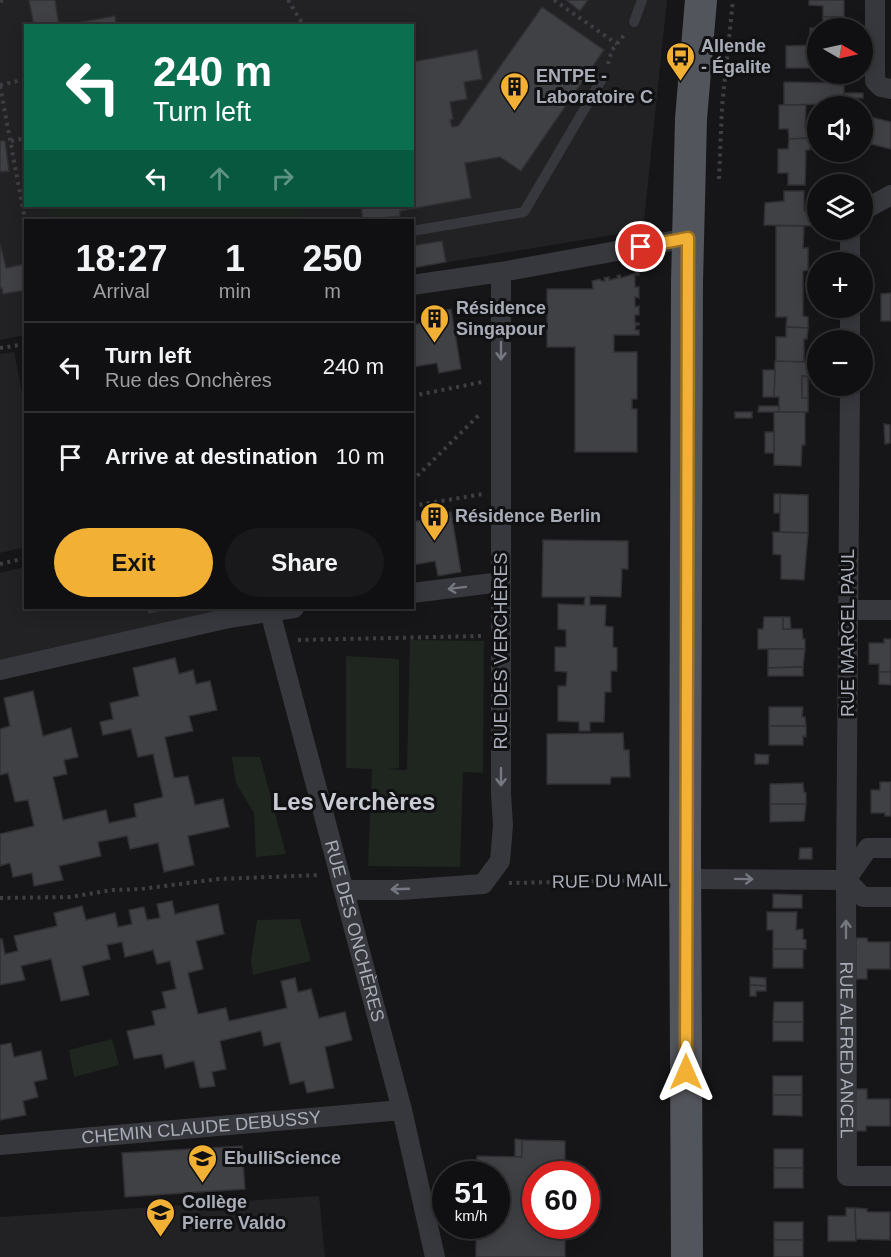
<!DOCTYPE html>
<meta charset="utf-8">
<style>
body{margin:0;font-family:Helvetica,sans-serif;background:#19191b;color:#f1f3f6;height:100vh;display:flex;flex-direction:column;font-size:22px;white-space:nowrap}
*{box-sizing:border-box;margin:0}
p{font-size:20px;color:#9c9d9f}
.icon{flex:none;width:33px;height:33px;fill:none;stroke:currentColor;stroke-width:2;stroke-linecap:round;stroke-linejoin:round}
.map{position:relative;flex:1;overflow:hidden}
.panel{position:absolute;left:24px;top:219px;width:390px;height:390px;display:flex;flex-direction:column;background:#101012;border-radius:0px;box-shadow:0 3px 15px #0003,0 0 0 2px #303032}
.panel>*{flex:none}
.banner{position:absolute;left:24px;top:24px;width:390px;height:183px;border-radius:0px;box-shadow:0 3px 15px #0003,0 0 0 2px #303032;background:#0b6e4f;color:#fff;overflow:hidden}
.needle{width:39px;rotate:99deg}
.controls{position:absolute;left:807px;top:18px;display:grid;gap:12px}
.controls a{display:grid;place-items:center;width:66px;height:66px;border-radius:50%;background:#101012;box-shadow:0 3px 15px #0003,0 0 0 2px #303032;font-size:30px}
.speed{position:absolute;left:432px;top:1161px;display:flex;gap:12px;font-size:30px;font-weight:700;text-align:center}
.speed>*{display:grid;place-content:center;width:78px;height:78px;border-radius:50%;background:#101012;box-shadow:0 3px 15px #0003,0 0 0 2px #303032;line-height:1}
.speed small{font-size:15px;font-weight:400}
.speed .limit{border:9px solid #d22;background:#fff;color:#111}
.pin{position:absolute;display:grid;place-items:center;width:51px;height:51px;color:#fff;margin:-26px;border:3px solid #fff;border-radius:50%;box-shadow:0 2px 6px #0007}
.me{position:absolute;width:66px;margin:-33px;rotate:0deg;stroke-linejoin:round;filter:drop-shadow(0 0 4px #0008)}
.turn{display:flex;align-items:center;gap:21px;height:126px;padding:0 30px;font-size:27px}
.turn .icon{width:78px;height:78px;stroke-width:2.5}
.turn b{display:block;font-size:42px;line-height:51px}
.lanes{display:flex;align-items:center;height:57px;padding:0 30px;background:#0003;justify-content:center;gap:30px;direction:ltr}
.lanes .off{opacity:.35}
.eta{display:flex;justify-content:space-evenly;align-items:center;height:102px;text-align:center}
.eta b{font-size:36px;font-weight:700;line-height:42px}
.button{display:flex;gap:12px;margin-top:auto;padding:12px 30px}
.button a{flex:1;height:69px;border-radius:36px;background:#f2b134;color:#111;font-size:24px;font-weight:700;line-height:69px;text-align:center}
.button a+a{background:#19191b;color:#f1f3f6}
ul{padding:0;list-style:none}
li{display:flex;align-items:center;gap:18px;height:90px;padding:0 30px;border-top:2px solid #303032}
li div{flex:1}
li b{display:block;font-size:22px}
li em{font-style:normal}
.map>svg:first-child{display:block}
</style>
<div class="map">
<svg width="891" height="1257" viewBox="0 0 891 1257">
<rect width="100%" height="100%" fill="#161618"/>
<g fill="#222225" fill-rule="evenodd">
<path d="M0 0H667L643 230 413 268 412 220H26L25 335 0 340ZM26 26H412V206H26Z"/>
<path d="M14 352 25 407V547L0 553V354Z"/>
<path d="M25 567 26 608H229L218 614 0 663V573Z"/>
<path d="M319 1196 325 1257H0V1217Z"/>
</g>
<g fill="#1e261f">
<path d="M47 206H303L306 220H50Z"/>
<path d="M410 640 484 641 483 773 463 772 460 867 368 866 372 769 346 768V656L399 659V768L387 769 407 770Z"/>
<path d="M232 757H260L286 854 256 857 254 813 236 783Z"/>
<path d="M300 919 311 961 253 975 251 961 257 920Z"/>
<path d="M112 1039 119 1065 74 1077 69 1050Z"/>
</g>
<g fill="#404145" stroke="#303034" stroke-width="1.5">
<path d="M29 0H55L59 26H34Z"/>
<path d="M566 0H588L580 11Z"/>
<path d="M809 0H844V17H823V6L809 5Z"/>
<path d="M542 7 604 50 521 171 500 157 465 163 471 198 400 211V216L363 220 361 206H412V62L477 50 482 79 464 82 467 99 450 102 453 119 450 120 452 127 458 126Z"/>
<path d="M115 16 116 26H60Z"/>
<path d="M823 17H844V28H818V45H810V28H823Z"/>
<path d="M818 45V57H814V68H786V46Z"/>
<path d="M784 82 844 83V98H827V104L784 105Z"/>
<rect x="844" y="93" width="19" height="5"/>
<path d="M779 105H806L805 128H811L810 138 789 139 788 129H779Z"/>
<path d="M862 115 891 122V149L862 142Z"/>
<path d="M810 138V150H806L805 185H788V173H778V149H788L789 139Z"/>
<path d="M0 141H5L9 171 0 172Z"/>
<path d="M784 191H804V211L817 212V226L764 225 765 203 784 201Z"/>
<path d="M776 226H804L803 248H808V270L803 271V316L808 317V328L786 327 787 317H776Z"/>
<path d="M442 241 446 262 412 268V246Z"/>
<path d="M0 244 6 268 25 264 26 290 3 294 2 288H0Z"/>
<path d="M639 272V275H635V287H639V298L635 297V307L639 306V315H635V323H639V325H636L635 330H639V335H614V352H637V399H632V409H637V452H575V347H547V289H593L592 281 600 279 601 281H605L604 278 609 277V280L618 278 617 276 620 275 621 278Z"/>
<path d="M891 293V321H881V294Z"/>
<path d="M451 309 461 369 439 373 437 363 412 367V325L430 322 428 313Z"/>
<path d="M786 327 808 328 807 339H804V362H776V337H786Z"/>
<path d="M775 361 808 362V377L802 376V398H808V412H779V397H774Z"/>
<path d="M763 370H775L774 397H763Z"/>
<path d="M802 376 808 377V398H802Z"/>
<path d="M759 406H779V412H758Z"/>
<rect x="735" y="412" width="17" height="6"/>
<path d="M774 412H805V445H802L801 466 774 465Z"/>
<path d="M884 424 890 425V443L885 444Z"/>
<rect x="765" y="432" width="9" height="21"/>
<rect x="774" y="494" width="6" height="19"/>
<path d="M780 494 808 495V533L780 532Z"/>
<path d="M451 512 461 572 438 576 435 561 412 565V522L428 519V516Z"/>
<path d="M773 532 808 533 804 580 781 579V555L773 554Z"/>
<path d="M543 540 628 541V569H622L621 597 590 596V605H606L605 626 613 627V647L617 648V671H611V692H605L604 722H590V731H579V722L558 721V686H566L567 672 555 671V647H566V630L558 629V604L584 605 585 597H542Z"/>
<path d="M148 608H172L149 613Z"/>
<path d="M764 617H783V629H802L803 639H805V649H758V629H763Z"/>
<path d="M783 617H790L791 629H783Z"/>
<path d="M884 639H891V672H879V664H869V643H884Z"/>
<path d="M768 649H805L803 667 768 668Z"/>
<path d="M175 658 179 674 193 670 196 684 210 681 217 710 189 716 193 731 165 737 174 778 188 776 195 805 223 799 229 827 188 836 194 865 164 872 158 843 130 849 127 836 98 842 101 856 59 866 63 880 34 886 32 873 13 877 10 863 0 866V834L34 826 28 800 15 802 8 773 0 775V729L10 726 4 698 33 691 43 736 71 728 78 757 64 760 67 774 53 777 63 820 106 810 109 823 136 817 134 804 163 797 153 754 138 757 131 729 103 735 100 722 113 719 110 703 139 696 133 668Z"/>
<path d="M803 667V676H768V668Z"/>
<path d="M879 672H891V685L879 684Z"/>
<path d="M769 707H803L802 717H805L806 726H769Z"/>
<path d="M769 726H806V737L803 736V745H769Z"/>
<path d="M623 733 624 750H629L630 777H611L610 784H547V734Z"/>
<path d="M755 754 769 755 768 764H755Z"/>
<path d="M880 782H891V816H885V813H871V790H880Z"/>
<path d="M803 783 804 792 806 793V804H770V784Z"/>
<path d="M770 804H806L804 821 770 822Z"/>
<path d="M800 848H812V859H799Z"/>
<path d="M773 894 802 895V908H773Z"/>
<path d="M172 901 175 914 218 904 224 934 196 941 203 969 188 973 198 1014 226 1008 229 1021 287 1008 281 981 295 978 298 992 311 989 319 1018 345 1012 352 1040 325 1047 334 1088 307 1093 304 1081 290 1084 280 1042 264 1046 261 1031 220 1041 226 1069 212 1072 215 1086 200 1088 194 1061 165 1068 162 1054 134 1059 127 1031 155 1025 152 1011 166 1008 162 992 176 989 170 961 157 964 153 950 125 957 122 942 107 945 110 959 82 966 89 995 61 1001 51 959 21 966 25 980 0 985V939H2L5 954 18 951 14 936 57 926 54 913 82 906 86 920 115 913 118 927 132 924 129 910 144 907 147 920 160 918 157 904Z"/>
<path d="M767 912H797L796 930 803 929V939L806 940V949H773V930H767Z"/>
<path d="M856 938H867L868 942H890V969H867V979H856Z"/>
<rect x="773" y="949" width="30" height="19"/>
<path d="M750 977 766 978V986L750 985Z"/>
<path d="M750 985 766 986V991H756V996H750Z"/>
<path d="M774 1002H803V1022H773Z"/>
<rect x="773" y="1022" width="30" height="19"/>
<path d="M11 1043 14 1057 41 1051 47 1079 34 1082 38 1097 23 1101 26 1115 0 1120V1045Z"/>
<rect x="773" y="1076" width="29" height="19"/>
<path d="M856 1089H867V1099H890V1126H866V1131H855Z"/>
<path d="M773 1095H802V1116L773 1115Z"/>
<path d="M515 1139 522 1140V1157H515Z"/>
<path d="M522 1140 565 1141V1174H536V1226H565V1257H476V1226H496V1174H477V1156L522 1157Z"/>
<path d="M242 1146 245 1189 125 1197 122 1153Z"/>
<rect x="774" y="1149" width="29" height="19"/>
<rect x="774" y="1168" width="29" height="20"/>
<path d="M846 1208H855L856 1241H828V1216H846Z"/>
<path d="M855 1208 867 1209V1212H890V1240L856 1239Z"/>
<rect x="774" y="1222" width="29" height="18"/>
<rect x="774" y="1240" width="29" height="17"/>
</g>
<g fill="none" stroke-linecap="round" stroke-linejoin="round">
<g stroke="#3d3f44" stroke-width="4" stroke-dasharray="3 4.5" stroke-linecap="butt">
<path d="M288 0 304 26"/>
<path d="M554 0 617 44"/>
<path d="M0 1 6 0"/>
<path d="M608 64 612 50 625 34"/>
<path d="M0 85 22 80"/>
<path d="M0 86 26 225"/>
<path d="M11 141 26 138"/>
<path d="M719 179 722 107 733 0"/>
<path d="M0 348 26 344"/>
<path d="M412 396 482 382"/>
<path d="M412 481 480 414"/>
<path d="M412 506 483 494"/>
<path d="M0 564 26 558"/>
<path d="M298 640 482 636"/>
<path d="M509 883 661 880"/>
<path d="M0 898 70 897 112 890 141 889 219 879 321 875"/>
</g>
<g stroke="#37383d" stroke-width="10">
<path d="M634 22 642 0"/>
<path d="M412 231 524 212 602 79"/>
</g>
<g stroke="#37383d" stroke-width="20">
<path d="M875 0V81L881 87 891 89"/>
<path d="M862 211 891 195"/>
<path d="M850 262V230"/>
<path d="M412 285 501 272 688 238"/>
<path d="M850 340V308"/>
<path id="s1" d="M850 386 846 880 847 1176H891"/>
<path d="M412 593 501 582"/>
<path id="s2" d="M269 608 402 1110 435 1257"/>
<path d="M848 610H891"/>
<path d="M0 670 229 618 294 608"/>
<path d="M686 879 846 880 863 897H891"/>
<path d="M846 880 868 848H891"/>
<path d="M344 890H401L483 884 500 861 503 825 501 794V272"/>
<path id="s3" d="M0 1145 402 1110"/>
</g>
<path stroke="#53555c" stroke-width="32" d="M687 1257 685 851 687 282 691 119 701 0"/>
</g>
<defs><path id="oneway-shaft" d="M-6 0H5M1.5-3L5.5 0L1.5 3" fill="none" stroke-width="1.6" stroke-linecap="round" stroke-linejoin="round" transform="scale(1.5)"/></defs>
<g stroke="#757881">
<use href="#oneway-shaft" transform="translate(501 351) rotate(90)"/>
<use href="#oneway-shaft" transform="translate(457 588) rotate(173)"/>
<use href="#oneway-shaft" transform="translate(501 777) rotate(90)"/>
<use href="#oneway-shaft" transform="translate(744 879) rotate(1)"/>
<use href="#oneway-shaft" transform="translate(400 889) rotate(178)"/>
<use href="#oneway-shaft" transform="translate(846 929) rotate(-90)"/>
</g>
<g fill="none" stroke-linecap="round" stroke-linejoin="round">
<defs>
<path id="route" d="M641 247 688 238 686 1072"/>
</defs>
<use href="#route" stroke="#9d7322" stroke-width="15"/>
<use href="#route" stroke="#f2b134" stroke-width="10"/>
</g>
<defs>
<symbol id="bus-pin" viewBox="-11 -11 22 30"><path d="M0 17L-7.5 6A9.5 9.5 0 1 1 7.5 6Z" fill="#f2b134" stroke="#111113"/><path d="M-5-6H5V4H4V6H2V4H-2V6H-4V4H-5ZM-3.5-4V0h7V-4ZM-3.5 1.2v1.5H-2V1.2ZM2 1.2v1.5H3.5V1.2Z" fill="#111"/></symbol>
<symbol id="building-pin" viewBox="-11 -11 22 30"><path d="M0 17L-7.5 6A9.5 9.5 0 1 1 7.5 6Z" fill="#f2b134" stroke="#111113"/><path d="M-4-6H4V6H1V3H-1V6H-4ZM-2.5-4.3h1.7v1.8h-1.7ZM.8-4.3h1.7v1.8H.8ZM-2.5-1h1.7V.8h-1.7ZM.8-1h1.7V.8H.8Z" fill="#111"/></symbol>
<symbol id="school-pin" viewBox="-11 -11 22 30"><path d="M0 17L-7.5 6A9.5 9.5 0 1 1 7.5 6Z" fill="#f2b134" stroke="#111113"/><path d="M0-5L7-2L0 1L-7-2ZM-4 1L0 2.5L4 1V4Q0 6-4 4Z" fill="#111"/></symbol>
</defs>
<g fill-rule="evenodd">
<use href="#bus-pin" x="664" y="40" width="33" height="45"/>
<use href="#building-pin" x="498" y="70" width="33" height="45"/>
<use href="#building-pin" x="418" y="302" width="33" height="45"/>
<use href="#building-pin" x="418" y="500" width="33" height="45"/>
<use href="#school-pin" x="186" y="1142" width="33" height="45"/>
<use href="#school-pin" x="144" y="1196" width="33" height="45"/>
</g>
<g text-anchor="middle" stroke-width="6" stroke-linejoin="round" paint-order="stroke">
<g font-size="18" font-weight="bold" fill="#a8adb8" stroke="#111113" text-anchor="start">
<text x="701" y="52">Allende<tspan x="701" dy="21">- Égalite</tspan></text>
<text x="536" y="82">ENTPE -<tspan x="536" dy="21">Laboratoire C</tspan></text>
<text x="456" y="314">Résidence<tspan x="456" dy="21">Singapour</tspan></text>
<text x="455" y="522">Résidence Berlin</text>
<text x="224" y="1164">EbulliScience</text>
<text x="182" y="1208">Collège<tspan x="182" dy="21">Pierre Valdo</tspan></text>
</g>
<g font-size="18" fill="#a8adb8" stroke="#111113">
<text transform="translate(848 633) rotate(-90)" y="6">RUE MARCEL PAUL</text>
<text transform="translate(501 651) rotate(-90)" y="6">RUE DES VERCHÈRES</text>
<text transform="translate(610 881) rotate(-1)" y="6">RUE DU MAIL</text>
<text dy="6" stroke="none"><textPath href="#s2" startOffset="334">RUE DES ONCHÈRES</textPath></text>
<text dy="6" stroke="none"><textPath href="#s1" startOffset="664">RUE ALFRED ANCEL</textPath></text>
<text dy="6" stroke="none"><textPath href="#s3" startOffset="202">CHEMIN CLAUDE DEBUSSY</textPath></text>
</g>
<g font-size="24" font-weight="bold" fill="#c9ccd4" stroke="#111113">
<text x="354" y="810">Les Verchères</text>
</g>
</g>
</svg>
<div class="controls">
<a><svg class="needle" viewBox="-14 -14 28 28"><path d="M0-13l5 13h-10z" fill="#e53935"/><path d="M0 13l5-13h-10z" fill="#9c9d9f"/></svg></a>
<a><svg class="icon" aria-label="sound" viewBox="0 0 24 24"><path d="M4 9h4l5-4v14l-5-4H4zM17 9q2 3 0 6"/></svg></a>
<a><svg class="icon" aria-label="layers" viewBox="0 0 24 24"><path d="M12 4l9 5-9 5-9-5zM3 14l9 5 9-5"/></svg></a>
<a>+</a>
<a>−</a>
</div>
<div class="speed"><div>51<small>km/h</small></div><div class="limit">60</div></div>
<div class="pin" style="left:641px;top:247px;background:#d93025"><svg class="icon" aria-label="arrive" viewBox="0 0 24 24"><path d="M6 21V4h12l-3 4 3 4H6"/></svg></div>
<svg class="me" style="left:686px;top:1072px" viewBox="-20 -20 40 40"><path d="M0-17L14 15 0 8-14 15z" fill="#f2b134" stroke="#fff" stroke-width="4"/></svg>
<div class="banner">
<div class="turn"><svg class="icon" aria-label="left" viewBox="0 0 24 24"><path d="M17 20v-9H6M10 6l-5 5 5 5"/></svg><div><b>240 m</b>Turn left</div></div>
<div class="lanes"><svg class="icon" aria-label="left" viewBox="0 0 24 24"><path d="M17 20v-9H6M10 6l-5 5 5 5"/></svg><svg class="icon off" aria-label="ahead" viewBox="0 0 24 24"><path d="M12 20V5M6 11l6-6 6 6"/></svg><svg class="icon off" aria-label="right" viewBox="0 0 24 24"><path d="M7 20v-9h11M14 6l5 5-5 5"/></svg></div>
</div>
<section class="panel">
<div class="eta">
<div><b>18:27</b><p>Arrival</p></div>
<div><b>1</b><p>min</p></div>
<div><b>250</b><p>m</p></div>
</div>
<ul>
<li><svg class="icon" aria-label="left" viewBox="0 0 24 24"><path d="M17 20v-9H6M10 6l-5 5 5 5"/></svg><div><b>Turn left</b><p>Rue des Onchères</p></div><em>240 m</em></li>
<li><svg class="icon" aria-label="arrive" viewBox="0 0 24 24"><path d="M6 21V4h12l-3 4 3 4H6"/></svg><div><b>Arrive at destination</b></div><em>10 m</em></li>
</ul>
<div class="button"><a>Exit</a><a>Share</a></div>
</section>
</div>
